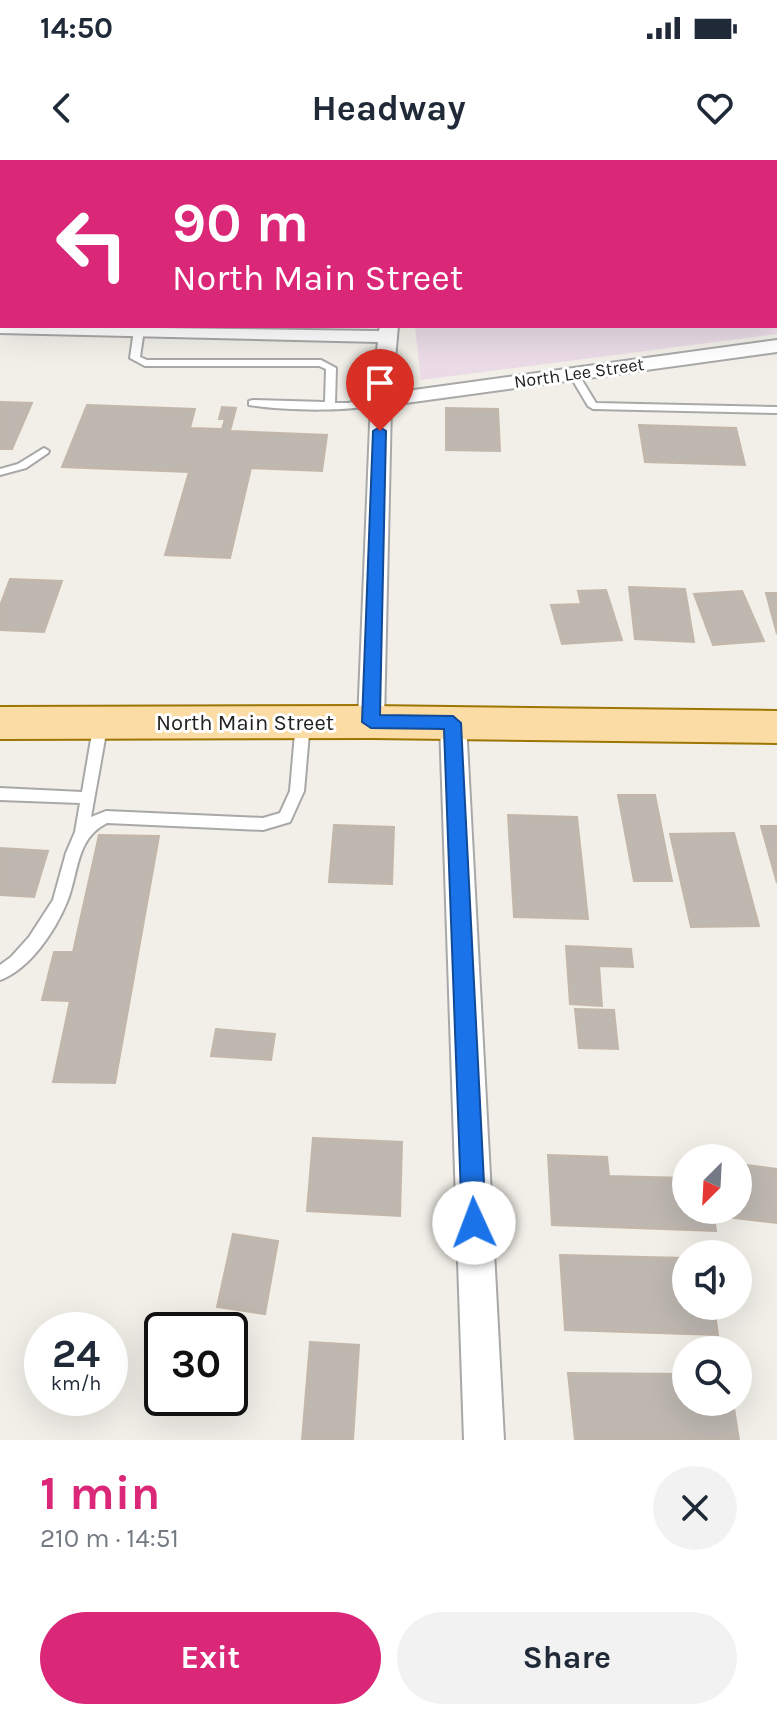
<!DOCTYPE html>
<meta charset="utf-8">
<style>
body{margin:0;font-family:Karla,sans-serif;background:#f2f2f3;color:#1f2937;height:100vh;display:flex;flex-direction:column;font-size:30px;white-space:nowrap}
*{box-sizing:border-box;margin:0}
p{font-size:26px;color:#747a83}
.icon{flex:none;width:44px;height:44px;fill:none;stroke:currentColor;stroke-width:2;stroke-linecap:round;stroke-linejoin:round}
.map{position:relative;height:1280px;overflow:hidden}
.details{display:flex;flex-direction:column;background:#fff;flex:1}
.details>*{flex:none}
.banner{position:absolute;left:0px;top:0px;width:778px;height:168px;box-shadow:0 8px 32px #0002;background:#db2777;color:#fff;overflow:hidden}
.needle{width:52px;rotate:204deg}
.fabs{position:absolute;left:672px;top:984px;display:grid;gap:16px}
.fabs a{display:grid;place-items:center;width:80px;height:80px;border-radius:50%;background:#fff;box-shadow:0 8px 32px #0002;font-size:40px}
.speed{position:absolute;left:24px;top:1152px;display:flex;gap:16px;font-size:40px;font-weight:700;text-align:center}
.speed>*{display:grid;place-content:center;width:104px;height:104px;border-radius:50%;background:#fff;box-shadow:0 8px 32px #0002;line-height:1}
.speed small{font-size:20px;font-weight:400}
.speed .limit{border:4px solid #111;border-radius:12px;background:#fff;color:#111}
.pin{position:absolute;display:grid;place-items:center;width:68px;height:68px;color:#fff;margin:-82px -34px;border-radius:50% 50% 50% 0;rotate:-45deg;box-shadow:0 0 8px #0007}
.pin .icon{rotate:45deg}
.me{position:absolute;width:88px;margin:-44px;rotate:358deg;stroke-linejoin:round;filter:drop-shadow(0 0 6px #0008)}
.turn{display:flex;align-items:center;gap:28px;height:168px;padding:0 40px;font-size:36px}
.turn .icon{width:104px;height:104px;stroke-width:2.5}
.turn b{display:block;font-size:56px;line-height:68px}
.round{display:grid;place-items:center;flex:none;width:84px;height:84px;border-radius:42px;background:#f2f2f3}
.headline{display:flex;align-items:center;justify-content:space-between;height:136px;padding:0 40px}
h1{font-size:48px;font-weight:700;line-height:60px;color:#db2777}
.action{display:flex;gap:16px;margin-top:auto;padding:16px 40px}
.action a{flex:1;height:92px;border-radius:48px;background:#db2777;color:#fff;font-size:32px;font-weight:700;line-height:92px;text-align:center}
.action a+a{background:#f2f2f3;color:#1f2937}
.status{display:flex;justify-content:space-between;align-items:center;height:56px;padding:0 40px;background:#fff;direction:ltr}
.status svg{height:22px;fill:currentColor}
header{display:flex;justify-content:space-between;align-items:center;height:104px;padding:0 40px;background:#fff;font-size:36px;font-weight:700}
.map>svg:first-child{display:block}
</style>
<div class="status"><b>14:50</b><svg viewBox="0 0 49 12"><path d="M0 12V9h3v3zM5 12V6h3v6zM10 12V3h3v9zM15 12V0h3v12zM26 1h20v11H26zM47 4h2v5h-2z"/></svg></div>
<header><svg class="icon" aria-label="back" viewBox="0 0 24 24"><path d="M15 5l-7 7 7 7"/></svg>Headway<svg class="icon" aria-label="heart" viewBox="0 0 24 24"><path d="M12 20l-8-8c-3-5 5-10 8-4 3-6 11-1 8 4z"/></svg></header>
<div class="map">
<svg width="777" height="1280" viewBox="0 0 777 1280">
<rect width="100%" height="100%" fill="#f1efe8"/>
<path fill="#eadbe6" d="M587 0H777V174L421 220 415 166H776V2H569Z"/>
<g fill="#beb8b1" stroke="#c3b7ab" stroke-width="2">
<path d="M0 242 32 243 12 289H0Z"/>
<path d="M87 245 195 249 190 268 222 269 225 259H219L222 247 236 248 230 271 327 275 322 311 251 308 230 398 165 395 189 312 62 307Z"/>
<path d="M446 248 498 249 500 291 446 290Z"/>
<path d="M639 265 736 268 745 305 645 302Z"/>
<path d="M10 419 62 421 44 472 0 470V446Z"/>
<path d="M629 427 685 429 694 482 635 479Z"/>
<path d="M606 430 622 480 562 484 551 445 581 444 578 431Z"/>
<path d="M742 431 764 481 713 485 694 434Z"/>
<path d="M766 433H777V474Z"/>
<path d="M618 635H655L672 721H634Z"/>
<path d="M508 655 577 657 588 759 514 757Z"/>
<path d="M334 665 394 667 392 724 329 722Z"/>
<path d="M761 666H777V723Z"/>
<path d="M734 673 759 766 691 767 670 674Z"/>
<path d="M99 675 159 676 115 923 53 922 70 841 42 840 54 792H73Z"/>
<path d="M0 688 48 691 34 737 0 735Z"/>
<path d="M566 786 631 789 633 807 599 806 602 846 570 844Z"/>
<path d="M575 849 614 850 618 889 579 888Z"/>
<path d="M216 869 275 874 271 900 211 896Z"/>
<path d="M313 978 402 982 400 1056 307 1051Z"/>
<path d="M548 995 607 997 609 1016 686 1018V1050H713L716 1071 552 1065Z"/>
<path d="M738 1004 777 1009V1063L727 1057V1050H738Z"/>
<path d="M233 1074 278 1081 265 1154 217 1147Z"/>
<path d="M560 1095 686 1098V1146H714L718 1175 565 1170Z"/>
<path d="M310 1182 359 1185 353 1280H302Z"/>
<path d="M568 1213 686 1214V1242H733L739 1280H575Z"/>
</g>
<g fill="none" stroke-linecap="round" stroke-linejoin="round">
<defs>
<g id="service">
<path d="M600 0H608L609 2H601Z"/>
<rect x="0" y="48" width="2" height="4"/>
<rect x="776" y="132" width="1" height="6"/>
<path d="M139 167 144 170 140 197 147 200H321L336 208 335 243H348L381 237 386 240C363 254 278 250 249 245V241L253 240 325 242 326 209 319 206H145L130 198 134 170Z"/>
<path d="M574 211 577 212 596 243 777 247V253L593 249 588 246 569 214Z"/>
<path d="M44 288 49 291 48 293 26 308 0 315V309L18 304Z"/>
<path d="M101 557 108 562 91 657 106 651 263 658 280 653 290 631 296 562 303 557 310 562 304 631 290 662 263 670 107 663C75 679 79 713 67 742 55 771 30 809 0 820V805L11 797 29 777 53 740 66 693 75 672 80 643 0 640V628L82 632 94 562Z"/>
</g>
<g id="minor">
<rect x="21" y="0" width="16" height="2"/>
<path d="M505 0H537L503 2Z"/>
<path d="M2 67V82H0V68Z"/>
<path d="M0 161 2 166 379 171 380 166H398L392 233 777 180V192L391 245 384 562 380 569 371 572 362 569 358 562 371 240 378 182 0 173Z"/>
<path d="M453 553 462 556 466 563 504 1280H464L440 563 444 556Z"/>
</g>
<path id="primary" d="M371 546 777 551V583L371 578 0 579V547Z"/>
</defs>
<use href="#service" stroke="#a8a8a8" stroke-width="4"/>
<use href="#minor" stroke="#a8a8a8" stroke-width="4"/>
<use href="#primary" stroke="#9d7502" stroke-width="4"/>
<use href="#service" fill="#fff" fill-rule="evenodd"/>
<use href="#minor" fill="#fff" fill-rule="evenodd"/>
<use href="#primary" fill="#fbdca4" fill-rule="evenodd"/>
</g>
<path fill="#1a73e8" stroke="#114b97" stroke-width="2" d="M380 267 386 271 380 555 453 556 461 563 486 1063 483 1071 474 1074 466 1071 462 1063 444 569 371 568 362 562 373 271Z"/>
<g text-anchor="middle" stroke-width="6" stroke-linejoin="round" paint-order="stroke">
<g font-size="18" fill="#212121" stroke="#fff">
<text transform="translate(579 213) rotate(-8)" y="6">North Lee Street</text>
</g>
<g font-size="22" fill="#212121" stroke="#fff">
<text x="245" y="570">North Main Street</text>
</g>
</g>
</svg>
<div class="fabs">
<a><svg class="needle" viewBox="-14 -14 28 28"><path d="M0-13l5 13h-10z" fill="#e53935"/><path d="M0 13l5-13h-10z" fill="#747a83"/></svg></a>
<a><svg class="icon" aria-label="sound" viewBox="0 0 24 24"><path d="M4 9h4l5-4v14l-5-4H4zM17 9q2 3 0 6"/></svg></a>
<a><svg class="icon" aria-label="search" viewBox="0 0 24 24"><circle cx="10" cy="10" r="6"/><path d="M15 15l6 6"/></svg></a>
</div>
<div class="speed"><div>24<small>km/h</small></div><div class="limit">30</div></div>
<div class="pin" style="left:380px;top:271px;background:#d93025"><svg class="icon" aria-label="arrive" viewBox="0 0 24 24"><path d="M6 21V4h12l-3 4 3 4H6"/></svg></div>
<svg class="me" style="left:474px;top:1063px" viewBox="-20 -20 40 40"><circle r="19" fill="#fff"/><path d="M0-13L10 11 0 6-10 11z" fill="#1a73e8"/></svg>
<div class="banner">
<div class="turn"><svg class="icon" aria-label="left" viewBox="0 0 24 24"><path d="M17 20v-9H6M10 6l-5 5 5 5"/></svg><div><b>90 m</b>North Main Street</div></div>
</div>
</div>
<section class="details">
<div class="headline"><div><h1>1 min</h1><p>210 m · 14:51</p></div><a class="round"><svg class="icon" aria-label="close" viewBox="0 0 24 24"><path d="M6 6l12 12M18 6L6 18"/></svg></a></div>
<div class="action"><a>Exit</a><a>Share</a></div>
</section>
